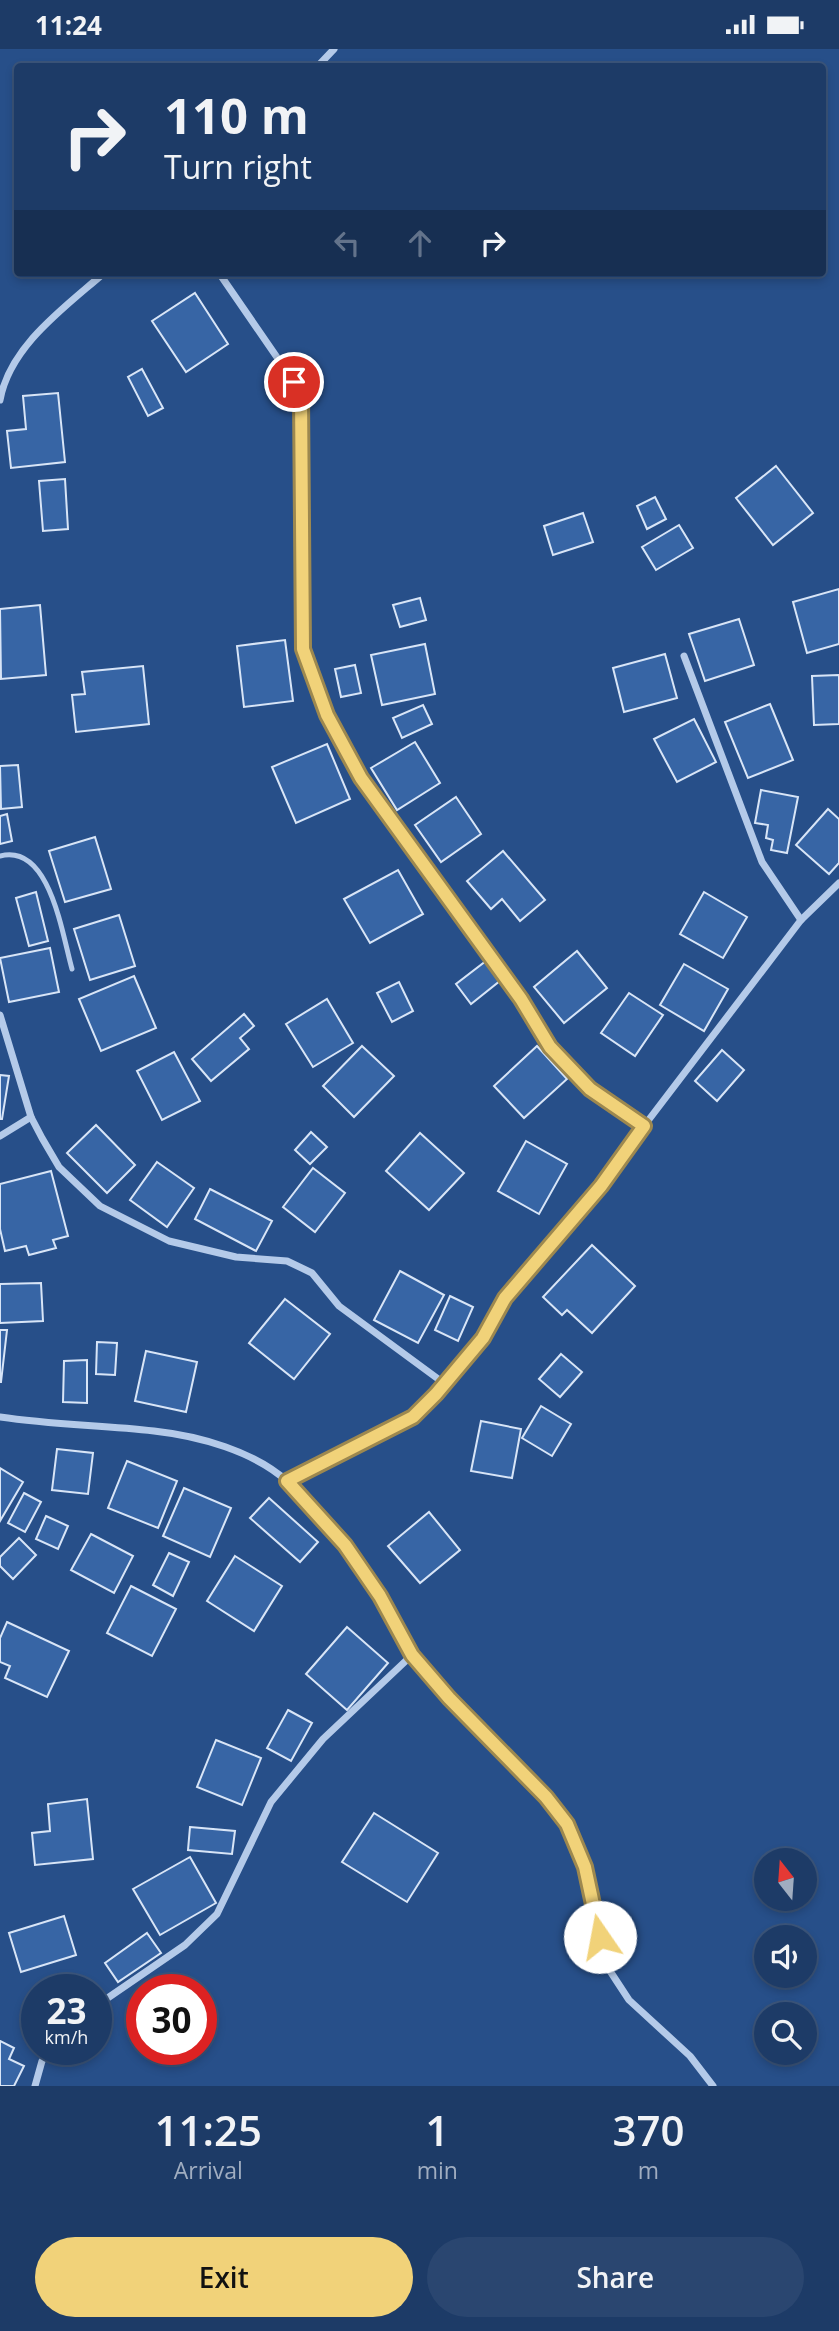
<!DOCTYPE html>
<style>
body{margin:0;font-family:"Open Sans",sans-serif;background:#2a4670;color:#f1f3f6;height:100vh;display:flex;flex-direction:column;font-size:26px;white-space:nowrap}
*{box-sizing:border-box;margin:0}
p{font-size:23px;color:#a0adc0}
.icon{flex:none;width:38px;height:38px;fill:none;stroke:currentColor;stroke-width:2;stroke-linecap:round;stroke-linejoin:round}
.map{position:relative;height:2037px;overflow:hidden}
.drawer{display:flex;flex-direction:column;background:#1d3b67;flex:1}
.drawer>*{flex:none}
.guide{position:absolute;left:14px;top:14px;width:812px;height:214px;border-radius:7px;box-shadow:0 4px 10px #0003,0 0 0 2px #3b557b;background:#1d3b67;color:#f1f3f6;overflow:hidden}
.needle{width:46px;rotate:343deg}
.tools{position:absolute;left:754px;top:1799px;display:grid;gap:14px}
.tools a{display:grid;place-items:center;width:63px;height:63px;border-radius:50%;background:#1d3b67;box-shadow:0 4px 10px #0003,0 0 0 2px #3b557b;font-size:35px}
.speed{position:absolute;left:21px;top:1925px;display:flex;gap:14px;font-size:35px;font-weight:700;text-align:center}
.speed>*{display:grid;place-content:center;width:91px;height:91px;border-radius:50%;background:#1d3b67;box-shadow:0 4px 10px #0003,0 0 0 2px #3b557b;line-height:1}
.speed small{font-size:18px;font-weight:400}
.speed .limit{border:10px solid #d22;background:#fff;color:#111}
.pin{position:absolute;display:grid;place-items:center;width:60px;height:60px;color:#fff;margin:-30px;border:4px solid #fff;border-radius:50%;box-shadow:0 2px 7px #0007}
.me{position:absolute;width:77px;margin:-38px;rotate:348deg;stroke-linejoin:round;filter:drop-shadow(0 0 5px #0008)}
.turn{display:flex;align-items:center;gap:24px;height:147px;padding:0 35px;font-size:32px}
.turn .icon{width:91px;height:91px;stroke-width:2.5}
.turn b{display:block;font-size:49px;line-height:60px}
.lanes{display:flex;align-items:center;height:66px;padding:0 35px;background:#0003;justify-content:center;gap:35px;direction:ltr}
.lanes .off{opacity:.35}
.eta{display:flex;justify-content:space-evenly;align-items:center;height:119px;text-align:center}
.eta b{font-size:42px;font-weight:600;line-height:49px}
.action{display:flex;gap:14px;margin-top:auto;padding:14px 35px}
.action a{flex:1;height:80px;border-radius:42px;background:#f1d279;color:#111;font-size:28px;font-weight:600;line-height:80px;text-align:center}
.action a+a{background:#2a4670;color:#f1f3f6}
.status{display:flex;justify-content:space-between;align-items:center;height:49px;padding:0 35px;background:#1d3b67;direction:ltr}
.status svg{height:19px;fill:currentColor}
.map>svg:first-child{display:block}
</style>
<div class="status"><b>11:24</b><svg viewBox="0 0 49 12"><path d="M0 12V9h3v3zM5 12V6h3v6zM10 12V3h3v9zM15 12V0h3v12zM26 1h20v11H26zM47 4h2v5h-2z"/></svg></div>
<div class="map">
<svg width="839" height="2037" viewBox="0 0 839 2037">
<rect width="100%" height="100%" fill="#274f89"/>
<g fill="#3765a5" stroke="#d8e5f7" stroke-width="2">
<path d="M195 244 228 295 186 323 152 272Z"/>
<path d="M142 320 163 359 148 367 128 328Z"/>
<path d="M58 344 65 413 11 419 7 382 26 380 23 347Z"/>
<path d="M776 417 813 464 773 496 736 449Z"/>
<path d="M65 430 68 480 43 482 39 432Z"/>
<path d="M655 448 666 470 647 480 637 457Z"/>
<path d="M583 464 593 493 553 506 544 477Z"/>
<path d="M679 476 693 499 656 521 642 498Z"/>
<path d="M839 540V595L807 604 793 553Z"/>
<path d="M420 549 426 571 400 578 393 556Z"/>
<path d="M40 556 46 626 1 630 0 560Z"/>
<path d="M739 570 754 616 705 632 689 585Z"/>
<path d="M285 591 293 652 244 658 237 597Z"/>
<path d="M425 595 435 645 382 656 371 606Z"/>
<path d="M665 605 677 649 624 663 613 619Z"/>
<path d="M355 616 361 644 341 648 335 620Z"/>
<path d="M143 617 149 675 76 683 72 646 85 645 82 623Z"/>
<path d="M839 626V675L814 676 812 627Z"/>
<path d="M770 655 793 711 748 729 725 673Z"/>
<path d="M423 656 432 675 402 689 393 669Z"/>
<path d="M694 670 716 713 677 733 654 690Z"/>
<path d="M415 693 440 734 397 761 371 719Z"/>
<path d="M327 695 350 750 296 774 272 718Z"/>
<path d="M18 716 22 758 1 760 0 717Z"/>
<path d="M761 741 798 748 787 804 771 801 773 791 766 789 768 776 755 774Z"/>
<path d="M456 748 481 785 441 813 415 776Z"/>
<path d="M828 760 839 770V814L829 825 796 796Z"/>
<path d="M7 765 12 792 0 795V767Z"/>
<path d="M95 788 111 840 65 853 49 802Z"/>
<path d="M503 802 545 851 520 872 502 850 491 860 467 832Z"/>
<path d="M398 821 423 865 370 894 344 850Z"/>
<path d="M36 843 48 892 29 897 16 849Z"/>
<path d="M704 843 747 868 723 909 680 885Z"/>
<path d="M119 866 135 917 90 931 74 880Z"/>
<path d="M50 899 59 943 9 953 0 909Z"/>
<path d="M577 902 607 939 564 974 534 938Z"/>
<path d="M486 912 501 931 471 955 456 935Z"/>
<path d="M684 915 728 940 704 982 660 956Z"/>
<path d="M134 927 156 979 101 1002 79 950Z"/>
<path d="M399 933 413 962 392 973 377 944Z"/>
<path d="M629 944 663 966 635 1007 601 984Z"/>
<path d="M327 950 353 994 313 1018 286 975Z"/>
<path d="M244 965 254 977 240 989 249 1000 211 1032 192 1010Z"/>
<path d="M362 997 394 1027 354 1068 323 1037Z"/>
<path d="M537 997 567 1030 524 1069 494 1037Z"/>
<path d="M722 1001 744 1021 717 1052 695 1032Z"/>
<path d="M174 1003 200 1052 162 1071 137 1022Z"/>
<path d="M0 1026 9 1027 2 1070H0Z"/>
<path d="M96 1076 135 1116 107 1144 67 1104Z"/>
<path d="M311 1083 327 1098 310 1115 295 1101Z"/>
<path d="M420 1084 464 1124 429 1161 386 1122Z"/>
<path d="M526 1092 567 1115 539 1165 498 1142Z"/>
<path d="M157 1113 194 1139 167 1178 130 1151Z"/>
<path d="M313 1119 345 1144 315 1183 283 1158Z"/>
<path d="M51 1122 68 1187 53 1191 56 1199 29 1206 26 1197 5 1202 0 1180V1135Z"/>
<path d="M210 1140 272 1172 256 1202 195 1170Z"/>
<path d="M592 1196 635 1237 592 1284 567 1261 562 1266 543 1248Z"/>
<path d="M400 1222 444 1246 418 1294 374 1271Z"/>
<path d="M41 1234 43 1272 0 1274V1235Z"/>
<path d="M450 1247 473 1258 458 1292 435 1281Z"/>
<path d="M285 1250 330 1285 294 1330 249 1294Z"/>
<path d="M0 1281H7L1 1333H0Z"/>
<path d="M97 1293 117 1294 115 1326 96 1325Z"/>
<path d="M146 1302 197 1313 186 1363 135 1352Z"/>
<path d="M561 1305 582 1323 560 1348 539 1330Z"/>
<path d="M87 1311V1354L63 1353 64 1312Z"/>
<path d="M541 1357 571 1375 552 1407 522 1389Z"/>
<path d="M481 1372 521 1380 512 1429 471 1422Z"/>
<path d="M57 1400 93 1404 88 1445 52 1441Z"/>
<path d="M127 1412 177 1432 158 1479 108 1459Z"/>
<path d="M0 1419 23 1433 0 1472Z"/>
<path d="M184 1439 231 1459 210 1508 163 1487Z"/>
<path d="M24 1444 41 1453 25 1483 8 1474Z"/>
<path d="M269 1449 318 1493 300 1513 250 1469Z"/>
<path d="M429 1463 460 1501 420 1534 388 1497Z"/>
<path d="M46 1467 68 1477 58 1500 36 1490Z"/>
<path d="M91 1485 133 1507 114 1544 71 1521Z"/>
<path d="M19 1489 36 1506 13 1530 0 1517V1508Z"/>
<path d="M169 1504 189 1513 173 1547 153 1536Z"/>
<path d="M235 1507 282 1537 254 1582 207 1552Z"/>
<path d="M131 1537 176 1560 152 1607 107 1584Z"/>
<path d="M7 1573 69 1602 47 1648 5 1629 10 1617 0 1613V1589Z"/>
<path d="M347 1578 388 1614 347 1661 306 1625Z"/>
<path d="M288 1661 312 1674 291 1712 267 1699Z"/>
<path d="M216 1691 261 1709 242 1756 197 1738Z"/>
<path d="M87 1750 93 1810 35 1816 32 1784 50 1782 48 1755Z"/>
<path d="M374 1764 438 1804 407 1853 342 1813Z"/>
<path d="M190 1778 235 1782 232 1805 188 1801Z"/>
<path d="M190 1808 216 1854 160 1886 133 1840Z"/>
<path d="M64 1867 76 1906 21 1923 9 1884Z"/>
<path d="M147 1884 161 1904 118 1933 105 1914Z"/>
<path d="M0 1992 14 1999 9 2010 24 2017 14 2037H0Z"/>
</g>
<g fill="none" stroke-linecap="round" stroke-linejoin="round">
<path stroke="#b4cae9" stroke-width="5" d="M0 807C50 794 62 885 72 920"/>
<g stroke="#b4cae9" stroke-width="7">
<path d="M317 18 334 0"/>
<path d="M219 224 294 333 301 347 303 600 327 666 361 729 521 950 550 997 590 1040 644 1077 801 871 839 834"/>
<path d="M0 351C10 297 64 259 104 224"/>
<path d="M684 607 762 813 801 871"/>
<path d="M0 966 31 1068 42 1089 59 1118 100 1157 169 1192 236 1208 287 1212 312 1224 339 1257 445 1335 413 1368 287 1432"/>
<path d="M0 1087 31 1068"/>
<path d="M445 1335 483 1289 505 1249 601 1137 644 1077"/>
<path d="M0 1368C52 1376 103 1376 154 1382 199 1387 254 1402 288 1433 341 1480 378 1544 412 1606L323 1690 271 1753 217 1865 185 1896 96 1957"/>
<path d="M412 1606 449 1649 546 1748 567 1775 585 1818 610 1922 629 1951 690 2007 713 2037"/>
<path d="M35 2037 42 2012 53 2000"/>
</g>
</g>
<g fill="none" stroke-linecap="round" stroke-linejoin="round">
<defs>
<path id="route" d="M294 333 301 347 303 600 327 666 361 729 521 950 550 998 590 1040 644 1077 601 1137 505 1249 483 1289 436 1345 413 1368 287 1432 345 1496 380 1547 412 1606 449 1649 546 1748 567 1775 585 1818 600 1888"/>
</defs>
<use href="#route" stroke="#9d884f" stroke-width="18"/>
<use href="#route" stroke="#f1d279" stroke-width="12"/>
</g>
</svg>
<div class="tools">
<a><svg class="needle" viewBox="-14 -14 28 28"><path d="M0-13l5 13h-10z" fill="#e53935"/><path d="M0 13l5-13h-10z" fill="#a0adc0"/></svg></a>
<a><svg class="icon" aria-label="sound" viewBox="0 0 24 24"><path d="M4 9h4l5-4v14l-5-4H4zM17 9q2 3 0 6"/></svg></a>
<a><svg class="icon" aria-label="search" viewBox="0 0 24 24"><circle cx="10" cy="10" r="6"/><path d="M15 15l6 6"/></svg></a>
</div>
<div class="speed"><div>23<small>km/h</small></div><div class="limit">30</div></div>
<div class="pin" style="left:294px;top:333px;background:#d93025"><svg class="icon" aria-label="arrive" viewBox="0 0 24 24"><path d="M6 21V4h12l-3 4 3 4H6"/></svg></div>
<svg class="me" style="left:600px;top:1888px" viewBox="-20 -20 40 40"><circle r="19" fill="#fff"/><path d="M0-13L10 11 0 6-10 11z" fill="#f1d279"/></svg>
<div class="guide">
<div class="turn"><svg class="icon" aria-label="right" viewBox="0 0 24 24"><path d="M7 20v-9h11M14 6l5 5-5 5"/></svg><div><b>110 m</b>Turn right</div></div>
<div class="lanes"><svg class="icon off" aria-label="left" viewBox="0 0 24 24"><path d="M17 20v-9H6M10 6l-5 5 5 5"/></svg><svg class="icon off" aria-label="ahead" viewBox="0 0 24 24"><path d="M12 20V5M6 11l6-6 6 6"/></svg><svg class="icon" aria-label="right" viewBox="0 0 24 24"><path d="M7 20v-9h11M14 6l5 5-5 5"/></svg></div>
</div>
</div>
<section class="drawer">
<div class="eta">
<div><b>11:25</b><p>Arrival</p></div>
<div><b>1</b><p>min</p></div>
<div><b>370</b><p>m</p></div>
</div>
<div class="action"><a>Exit</a><a>Share</a></div>
</section>
